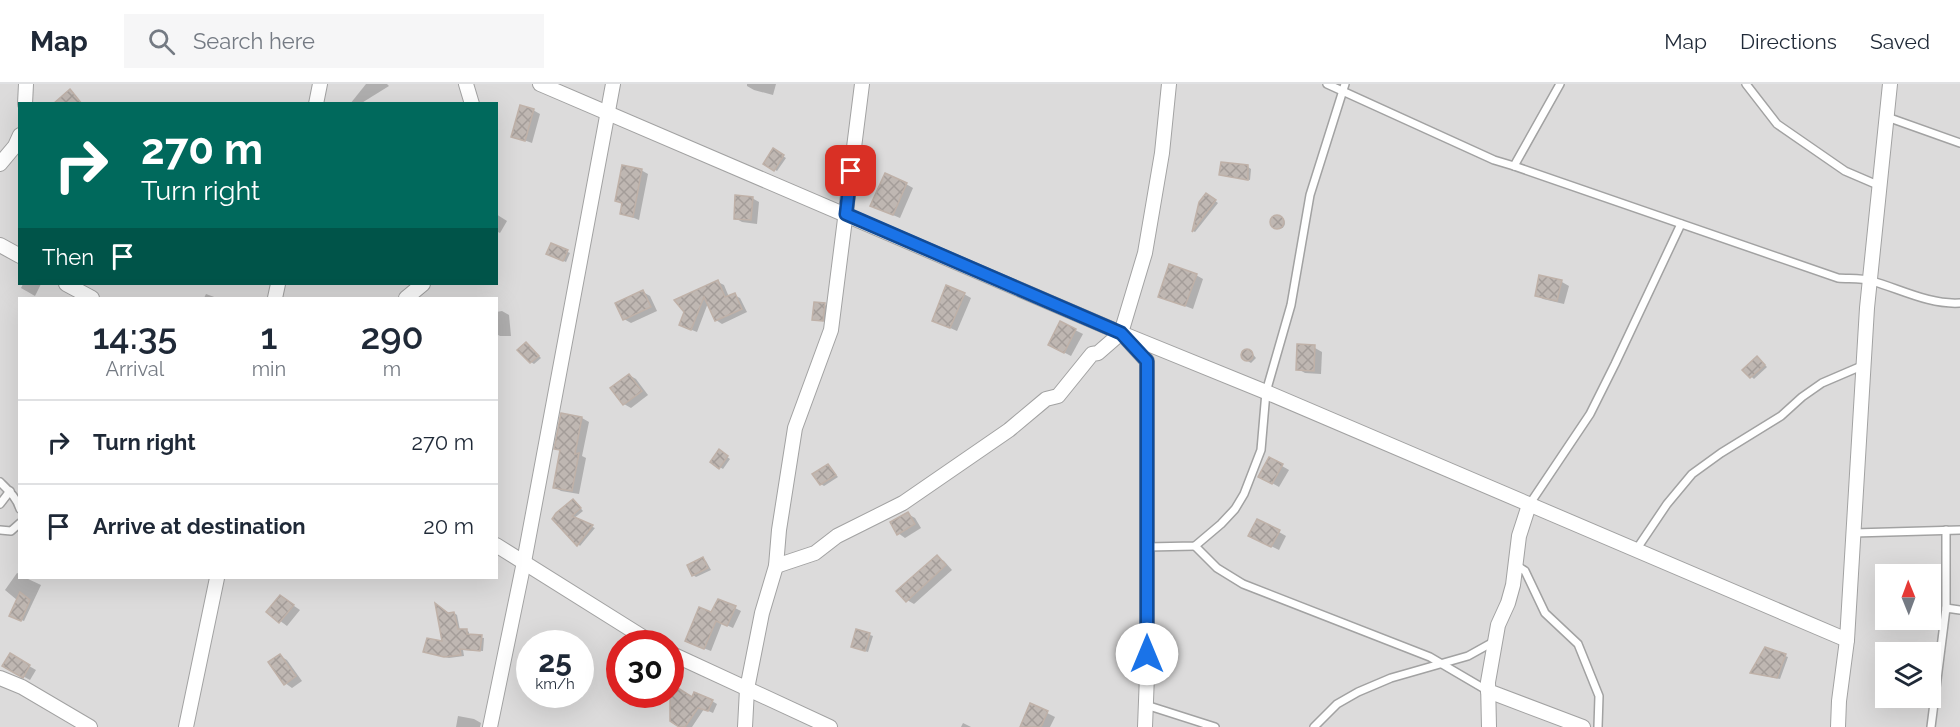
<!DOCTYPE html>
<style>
body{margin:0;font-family:Raleway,sans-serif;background:#f6f6f7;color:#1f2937;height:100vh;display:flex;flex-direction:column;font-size:22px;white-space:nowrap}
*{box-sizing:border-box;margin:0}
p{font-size:20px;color:#747a83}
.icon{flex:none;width:33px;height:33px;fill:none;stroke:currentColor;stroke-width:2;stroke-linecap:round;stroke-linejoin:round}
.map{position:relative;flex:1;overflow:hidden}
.details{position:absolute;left:18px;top:213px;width:480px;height:282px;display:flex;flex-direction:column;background:#fff;border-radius:0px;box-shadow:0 6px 24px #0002}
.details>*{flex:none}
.top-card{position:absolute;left:18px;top:18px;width:480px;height:183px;border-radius:0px;box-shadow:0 6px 24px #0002;background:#00695c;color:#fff;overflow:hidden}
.needle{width:39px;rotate:359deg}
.controls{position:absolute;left:1875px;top:480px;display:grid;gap:12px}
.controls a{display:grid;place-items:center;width:66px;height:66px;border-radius:0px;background:#fff;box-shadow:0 6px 24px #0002;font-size:30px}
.speed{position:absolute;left:516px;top:546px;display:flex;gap:12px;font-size:30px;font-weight:700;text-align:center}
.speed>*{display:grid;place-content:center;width:78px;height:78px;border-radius:50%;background:#fff;box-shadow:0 6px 24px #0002;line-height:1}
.speed small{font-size:15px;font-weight:400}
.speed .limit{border:9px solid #d22;background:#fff;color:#111}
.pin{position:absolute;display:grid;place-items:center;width:51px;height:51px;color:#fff;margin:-26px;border-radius:12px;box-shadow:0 3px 9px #0006}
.me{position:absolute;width:66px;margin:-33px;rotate:0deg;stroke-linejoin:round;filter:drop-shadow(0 0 4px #0008)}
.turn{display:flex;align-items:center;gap:21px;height:126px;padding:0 24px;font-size:27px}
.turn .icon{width:78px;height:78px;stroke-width:2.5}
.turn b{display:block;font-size:42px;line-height:51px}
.then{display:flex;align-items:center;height:57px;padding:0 24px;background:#0003;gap:12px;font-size:22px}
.eta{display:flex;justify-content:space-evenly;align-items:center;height:102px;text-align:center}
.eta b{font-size:36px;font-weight:600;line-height:42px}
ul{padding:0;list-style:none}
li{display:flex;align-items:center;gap:18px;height:84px;padding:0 24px;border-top:2px solid #e0e1e3}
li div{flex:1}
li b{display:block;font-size:22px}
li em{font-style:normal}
header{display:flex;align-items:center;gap:36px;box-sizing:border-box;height:84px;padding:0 30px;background:#fff;border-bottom:2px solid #e0e1e3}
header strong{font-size:28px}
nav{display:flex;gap:33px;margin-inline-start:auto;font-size:21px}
.search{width:420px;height:54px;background:#f6f6f7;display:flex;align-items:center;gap:15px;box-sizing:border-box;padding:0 21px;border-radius:0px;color:#747a83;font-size:22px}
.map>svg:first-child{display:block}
</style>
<header>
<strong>Map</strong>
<div class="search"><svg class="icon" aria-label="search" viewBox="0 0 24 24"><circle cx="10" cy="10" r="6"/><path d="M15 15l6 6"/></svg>Search here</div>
<nav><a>Map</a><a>Directions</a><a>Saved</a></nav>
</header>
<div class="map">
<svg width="1960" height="643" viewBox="0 0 1960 643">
<defs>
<pattern id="building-cross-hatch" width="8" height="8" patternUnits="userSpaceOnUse" patternTransform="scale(1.5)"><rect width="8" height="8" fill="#bfb7b2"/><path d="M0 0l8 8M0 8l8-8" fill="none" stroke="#a49d99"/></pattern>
</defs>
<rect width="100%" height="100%" fill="#eeebe5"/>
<path fill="#dcdbdb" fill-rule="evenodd" d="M0 0H1960V643H0ZM20 20H496V200H20ZM20 214H496V494H20ZM1886 490H1930V536H1886ZM530 560H580V610H530ZM620 560H670V610H620ZM1886 568H1930V614H1886Z"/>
<g fill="#0003">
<path d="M366 0H387L389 2 360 20H350Z"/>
<path d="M747 0H776L773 11 754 6 747 2Z"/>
<path d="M533 26 540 30 532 59 513 52Z"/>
<path d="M773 66 786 74 777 87 765 80Z"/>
<path d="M1248 83 1251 85 1250 96 1224 92Z"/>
<path d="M641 86 648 90 639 136 622 129 624 120 617 116Z"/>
<path d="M906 100 913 104 900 134 879 125Z"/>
<path d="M1207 111 1218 119 1195 148 1193 147 1201 119Z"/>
<path d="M752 114 759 118 757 140 742 138 735 134Z"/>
<path d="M496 130 507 137 500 149 496 147Z"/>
<circle cx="1279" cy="139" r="6"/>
<path d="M552 161 570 169 566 178 551 171Z"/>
<path d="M1196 191 1203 195 1193 225 1160 212Z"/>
<path d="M718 198 724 201 729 213 734 211 740 214 747 228 722 240 716 236 708 219 697 248 687 244 685 228Z"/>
<path d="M1562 198 1569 202 1564 220 1543 215 1536 211Z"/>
<path d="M23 200H41L35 212 21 204Z"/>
<path d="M643 208 650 212 657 227 631 239 624 235Z"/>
<path d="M206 210 217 214H204Z"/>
<path d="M964 210 971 214 957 247 933 236Z"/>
<path d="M815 219 828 222 826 238 813 235Z"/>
<path d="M502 227 509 231 511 252H500L496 250V228Z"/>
<path d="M1061 239 1083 250 1071 272 1050 261Z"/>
<path d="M527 260 541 274 534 280 531 278Z"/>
<path d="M1299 262 1315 264 1322 268 1321 290 1305 289 1298 285Z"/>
<path d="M1250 267 1256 274 1251 279 1243 274 1242 269Z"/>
<path d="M1760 276 1767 283 1754 295 1744 286Z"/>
<path d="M629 291 636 295 648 311 631 324 624 320Z"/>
<path d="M582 334 589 338 582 372 586 374 579 410 561 407 554 403 561 367 556 364Z"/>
<path d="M719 367 730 375 723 385 712 378Z"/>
<path d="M1270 375 1289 386 1279 403 1260 392Z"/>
<path d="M828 382 838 393 824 402 821 400Z"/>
<path d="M573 416 583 427 573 435 595 444 580 462 554 435Z"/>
<path d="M908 430 915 434 921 444 905 454 898 449Z"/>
<path d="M1279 448 1286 452 1279 466 1257 455Z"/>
<path d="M937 473 944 477 952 486 914 520 907 516Z"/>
<path d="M703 475 706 477 711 486 696 493 693 491Z"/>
<path d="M17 489 20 490V494H26L41 501 24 537 14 533 17 516 5 506Z"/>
<path d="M281 513 300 526 287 542 268 528Z"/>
<path d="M735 524 741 527 733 544 722 539 711 567 693 560 712 530Z"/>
<path d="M454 529 457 531 460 546H466L469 548V552L484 554 483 567 463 566 464 572 449 574 428 569 444 559 448 530Z"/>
<path d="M857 547 873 552 868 568 856 564Z"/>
<path d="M10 571 36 586 30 596 4 582Z"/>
<path d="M280 572 287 576 302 597 292 604 285 599Z"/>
<path d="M1785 572 1788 573 1780 595 1752 589Z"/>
<path d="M690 613 712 617 717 620 713 629 704 625 692 643H681Z"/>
<path d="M1031 621 1055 633 1050 643H1021Z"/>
<path d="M458 632 474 635 481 639 480 643H456Z"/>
<path d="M963 639 971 643H961Z"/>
</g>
<g fill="url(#building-cross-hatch)" stroke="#bfb1a8" stroke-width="1.5">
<path d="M70 5 82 20H53Z"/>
<path d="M520 21 534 25 525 57 511 53Z"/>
<path d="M773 64 784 71 774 87 763 80Z"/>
<path d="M1221 78 1248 81V96L1219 91Z"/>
<path d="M622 81 642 85 633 133 620 130 622 119 615 117Z"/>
<path d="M885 89 907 99 893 131 870 122Z"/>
<path d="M1206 109 1216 116 1192 148 1199 118Z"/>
<path d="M735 111 753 113 751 136 734 135Z"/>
<circle cx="1277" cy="138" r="7"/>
<path d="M551 159 568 166 563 177 546 170Z"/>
<path d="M1169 180 1197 190 1185 222 1158 213Z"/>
<path d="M1539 191 1562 196 1557 217 1535 212Z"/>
<path d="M718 196 725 213 735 209 742 225 715 237 704 213 691 246 679 241 684 228 674 216Z"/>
<path d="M946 201 965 209 950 244 932 237Z"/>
<path d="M643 206 651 223 623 236 615 219Z"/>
<path d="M814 218 825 219 823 237 812 236Z"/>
<path d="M1060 237 1076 245 1064 269 1048 261Z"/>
<path d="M526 258 539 272 530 279 517 266Z"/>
<path d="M1297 260 1315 261 1314 287 1296 286Z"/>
<circle cx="1247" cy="271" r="6"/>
<path d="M1757 272 1765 281 1750 294 1742 286Z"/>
<path d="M629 290 642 307 623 321 610 304Z"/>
<path d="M561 329 582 333 575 370 579 369 572 407 553 404 560 366 554 365Z"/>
<path d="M719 365 728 372 719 385 710 378Z"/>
<path d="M1269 373 1283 380 1272 400 1258 393Z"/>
<path d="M828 380 836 391 820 401 812 390Z"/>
<path d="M573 415 581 424 572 432 593 441 577 462 552 435 556 429Z"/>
<path d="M908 428 915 440 897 451 890 438Z"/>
<path d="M1257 435 1280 446 1271 463 1248 452Z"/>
<path d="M937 471 946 481 906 518 896 507Z"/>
<path d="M703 473 708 484 692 492 687 481Z"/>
<path d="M20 508 30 516 21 537 9 532Z"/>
<path d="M280 511 294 521 279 539 266 528Z"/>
<path d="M718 515 736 522 727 542 716 537 704 565 685 557 699 523 711 528Z"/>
<path d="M435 519 448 529 454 528 458 545H467V550L482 551 480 567 460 565 461 571 444 573 423 568 427 554 442 557Z"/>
<path d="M856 545 870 549 865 567 851 563Z"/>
<path d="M1765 563 1786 570 1777 594 1750 589Z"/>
<path d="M10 569 30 581 23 594 2 582Z"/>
<path d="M280 570 296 592 284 601 268 578Z"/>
<path d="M670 599 692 613 694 608 713 616 708 627 698 624 685 643H679L670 637Z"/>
<path d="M1030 619 1048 627 1041 643H1020Z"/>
</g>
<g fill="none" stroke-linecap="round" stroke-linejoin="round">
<defs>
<g id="service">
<path d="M1327 0 1494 76 1514 82 1838 194C1849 195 1861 194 1872 197 1900 205 1930 221 1960 219"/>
<path d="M1746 0 1777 40 1845 87 1880 102"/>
<path d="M1887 33 1960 59"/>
<path d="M1514 82 1560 0"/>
<path d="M0 398C8 406 17 414 20 425"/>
<path d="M0 420 10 407"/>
<path d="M1529 421 1590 330 1615 280 1681 140"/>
<path d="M0 446 11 447 20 439"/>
<path d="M1854 449 1960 446"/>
<path d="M1195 462 1217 484 1243 500 1430 573 1488 607"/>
<path d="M1147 463 1195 462 1221 440 1235 425 1244 410 1261 366 1266 308 1291 221 1310 111 1345 0"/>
<path d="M1636 466 1667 420 1692 390 1721 369 1781 332 1802 313 1822 299 1864 281"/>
<path d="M1516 481 1525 487 1545 529 1578 560 1599 612 1598 643"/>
<path d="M1946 524V446"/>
<path d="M1146 621 1215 643"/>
<path d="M1314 643 1337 620 1358 608 1391 594 1468 572 1495 557"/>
<path d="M1931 643 1946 524 1960 526"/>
</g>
<g id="minor">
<path d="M466 0 472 20"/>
<path d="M540 0 1121 249 1266 308 1847 556"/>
<path d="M25 20 26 0"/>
<path d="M316 20 320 0"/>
<path d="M0 80 15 62 20 51"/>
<path d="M0 161 20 172"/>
<path d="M66 200 92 214"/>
<path d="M275 214 278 200"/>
<path d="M406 214 423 200"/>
<path d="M1125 253 1147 277V591L1145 643"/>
<path d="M496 461 654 560"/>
<path d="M776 482 815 469 837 452 903 419 1009 346 1046 315 1058 312 1092 270 1098 269 1121 249 1145 169 1162 69 1169 0"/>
<path d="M670 569 830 643"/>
<path d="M0 594 22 603 90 643"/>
<path d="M1488 607 1583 643"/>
<path d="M186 643 217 494"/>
<path d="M490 643 524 478 613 0"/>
<path d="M745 643 747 605 762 529 776 482 779 446 795 344 831 246 862 0"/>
<path d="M1489 643 1488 598 1498 541 1508 519 1513 501 1519 452 1529 421"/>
<path d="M1838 643 1839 617 1847 556 1867 224 1890 0"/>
</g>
</defs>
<use href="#service" stroke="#a2a2a2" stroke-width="10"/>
<use href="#minor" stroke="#a2a2a2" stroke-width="16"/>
<use href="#service" stroke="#fff" stroke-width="7"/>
<use href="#minor" stroke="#fff" stroke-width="14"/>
</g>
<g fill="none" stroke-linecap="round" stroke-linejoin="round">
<defs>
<path id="route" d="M851 87 846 130 1121 249 1147 277V570"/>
</defs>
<use href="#route" stroke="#114b97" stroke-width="15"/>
<use href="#route" stroke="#1a73e8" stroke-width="10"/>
</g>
</svg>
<div class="controls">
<a><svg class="needle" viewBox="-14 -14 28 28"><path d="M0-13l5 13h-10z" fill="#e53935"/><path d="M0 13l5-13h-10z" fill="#747a83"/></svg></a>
<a><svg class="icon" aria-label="layers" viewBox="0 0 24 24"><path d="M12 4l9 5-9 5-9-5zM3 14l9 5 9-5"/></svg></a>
</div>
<div class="speed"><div>25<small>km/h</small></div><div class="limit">30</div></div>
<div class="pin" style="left:851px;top:87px;background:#d93025"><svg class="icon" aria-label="arrive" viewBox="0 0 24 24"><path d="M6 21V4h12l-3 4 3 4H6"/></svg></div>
<svg class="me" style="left:1147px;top:570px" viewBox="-20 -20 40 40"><circle r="19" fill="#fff"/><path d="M0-13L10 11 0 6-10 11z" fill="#1a73e8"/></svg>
<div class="top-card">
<div class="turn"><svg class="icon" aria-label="right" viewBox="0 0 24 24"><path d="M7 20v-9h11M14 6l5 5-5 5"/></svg><div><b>270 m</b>Turn right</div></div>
<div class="then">Then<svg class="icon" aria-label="arrive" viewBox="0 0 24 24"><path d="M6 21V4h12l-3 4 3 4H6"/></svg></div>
</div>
<section class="details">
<div class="eta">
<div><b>14:35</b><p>Arrival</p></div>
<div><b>1</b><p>min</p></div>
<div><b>290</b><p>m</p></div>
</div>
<ul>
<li><svg class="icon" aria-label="right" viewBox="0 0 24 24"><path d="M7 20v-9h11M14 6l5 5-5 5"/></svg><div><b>Turn right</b></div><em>270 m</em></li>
<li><svg class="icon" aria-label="arrive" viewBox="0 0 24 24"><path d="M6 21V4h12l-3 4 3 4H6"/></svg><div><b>Arrive at destination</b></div><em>20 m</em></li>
</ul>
</section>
</div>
